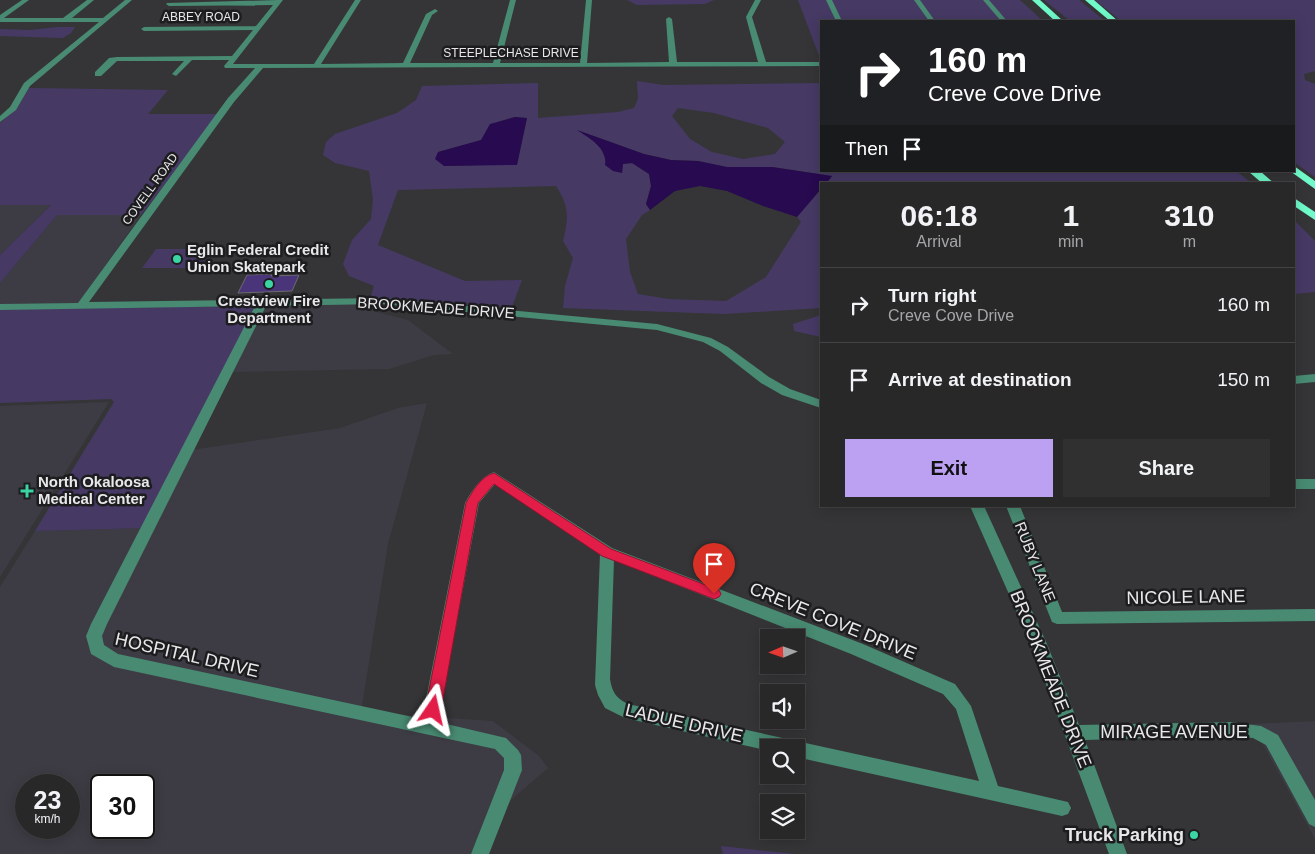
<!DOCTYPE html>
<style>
body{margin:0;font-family:Arial,sans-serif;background:#303031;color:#f1f3f6;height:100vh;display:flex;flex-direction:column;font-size:19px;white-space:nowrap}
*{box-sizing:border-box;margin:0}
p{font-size:16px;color:#a5a6a8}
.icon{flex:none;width:28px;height:28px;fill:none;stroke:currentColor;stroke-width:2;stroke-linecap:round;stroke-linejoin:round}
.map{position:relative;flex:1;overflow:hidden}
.details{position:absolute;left:820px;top:182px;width:475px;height:325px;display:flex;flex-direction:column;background:#282829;border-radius:0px;box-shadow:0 2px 12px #0003,0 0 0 1px #444446}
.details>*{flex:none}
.guide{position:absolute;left:820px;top:20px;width:475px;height:152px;border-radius:0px;box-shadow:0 2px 12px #0003,0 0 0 1px #444446;background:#202124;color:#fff;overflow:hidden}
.needle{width:32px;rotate:268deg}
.fabs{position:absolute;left:760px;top:629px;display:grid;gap:10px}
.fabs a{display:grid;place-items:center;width:45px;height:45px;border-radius:0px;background:#282829;box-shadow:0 2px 12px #0003,0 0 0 1px #444446;font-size:25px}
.speed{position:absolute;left:15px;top:774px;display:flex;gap:10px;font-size:25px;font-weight:700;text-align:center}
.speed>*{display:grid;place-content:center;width:65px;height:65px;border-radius:50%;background:#282829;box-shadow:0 2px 12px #0003,0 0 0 1px #444446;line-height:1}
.speed small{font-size:12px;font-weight:400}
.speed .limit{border:2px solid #111;border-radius:8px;background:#fff;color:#111}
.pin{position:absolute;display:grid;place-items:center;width:42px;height:42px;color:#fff;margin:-51px -21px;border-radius:50% 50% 50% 0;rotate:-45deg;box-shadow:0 0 5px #0007}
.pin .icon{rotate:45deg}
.me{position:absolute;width:55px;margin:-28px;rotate:11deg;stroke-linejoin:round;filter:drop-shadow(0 0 4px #0008)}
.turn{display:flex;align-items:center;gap:18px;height:105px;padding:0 25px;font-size:22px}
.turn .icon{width:65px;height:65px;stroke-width:2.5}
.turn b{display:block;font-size:35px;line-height:42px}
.then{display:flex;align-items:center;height:48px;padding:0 25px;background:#0003;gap:10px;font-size:19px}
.eta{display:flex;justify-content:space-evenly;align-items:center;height:85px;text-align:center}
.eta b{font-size:30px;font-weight:800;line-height:35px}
.cta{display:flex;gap:10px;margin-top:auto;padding:10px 25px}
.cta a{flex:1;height:58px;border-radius:0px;background:#bca0f2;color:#111;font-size:20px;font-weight:800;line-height:58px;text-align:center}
.cta a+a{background:#303031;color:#f1f3f6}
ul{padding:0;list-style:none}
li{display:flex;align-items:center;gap:15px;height:75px;padding:0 25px;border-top:1px solid #444446}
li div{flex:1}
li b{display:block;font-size:19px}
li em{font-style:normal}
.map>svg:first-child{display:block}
</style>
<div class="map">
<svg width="1315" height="854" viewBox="0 0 1315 854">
<rect width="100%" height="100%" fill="#353537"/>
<g fill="#3d3c44" fill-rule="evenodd">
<path d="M51 204 0 255V205Z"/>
<path d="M57 215H141L75 308H0V283Z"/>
<path d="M369 302V310L408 320 453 354 434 355 389 369 223 372 256 306Z"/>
<path d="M109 402 0 577V406Z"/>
<path d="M427 403 388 544 361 712 493 721 539 756 548 768 504 806 485 854H0V587L35 531 146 528 184 451 340 428 398 408ZM26 785H69V828H26ZM101 785H144V828H101Z"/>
<path d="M1315 721V839L1252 724Z"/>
</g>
<g fill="#463a65" fill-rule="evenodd">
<path d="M627 0H714L705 4 637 5Z"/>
<path d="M798 0H1020L1043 21H821V61Z"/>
<path d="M1044 0H1079L1105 21H1070Z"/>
<path d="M1095 0H1315V71L1304 74 1305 80 1315 84V177L1294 162V21H1121Z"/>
<path d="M58 27H75L71 33 63 38 0 36V29L30 30Z"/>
<path d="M637 81 664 85 821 83V171H1236L1253 184H826L832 176 773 167H727L698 161 671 160 644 154 580 131 599 145 606 160 622 173 623 164 632 163 649 174 651 186 646 204 650 210 642 215 626 239 630 272 638 294 668 299 726 301 766 277 801 222 797 217 821 189V308L724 314 563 308 565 286 573 258 563 241C569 217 569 206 556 186L398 190 378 245 465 281 522 280 512 307 369 302 374 286 349 276 343 264 352 240 371 219 373 200 369 171 335 163 323 155 326 142 335 134 397 113 416 100 422 86 538 83V118L618 112 634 108 638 99ZM678 108 714 113 768 128 785 142 775 154 743 159 712 152 690 139 672 116ZM515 117 527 118 517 164 444 166 438 152 482 140C490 126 499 120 515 117Z"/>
<path d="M29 88 168 90 148 114H219L141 215H57L0 283V255L51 205H0V123L18 107Z"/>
<path d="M1294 220 1315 241V292L1294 294Z"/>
<path d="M156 249H211L199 268H142Z"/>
<path d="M256 306 146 528 35 531 114 402 111 399 0 403V309Z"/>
<path d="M821 315V337L794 331 793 324Z"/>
<path d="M721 846 795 854H723Z"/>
</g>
<g fill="#270a4f">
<path d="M515 117 527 118 517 165 444 166 435 159 438 152 481 140 490 124Z"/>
<path d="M577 130 644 154 671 160 698 161 727 167H772L832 176 826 184H821V189L797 217 763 206 727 191 700 186 675 191 650 210 646 204 651 186 649 174 632 163 623 164 622 173 613 171 605 165C608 148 589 138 577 130Z"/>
</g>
<path fill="#4b357a" stroke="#6b6b6e" d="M272 274 271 276 299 275 292 291 238 293 247 275Z"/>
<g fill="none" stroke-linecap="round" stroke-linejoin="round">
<g fill="#488a72" fill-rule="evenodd">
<path d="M22 0H29L4 18H63L87 0H94L72 18H103L125 0H132L30 86 16 110 0 122V116L10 107 24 83 99 22H0V15Z"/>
<path d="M277 0H283L233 64H314L355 0H361L321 64 403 63 426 14 435 9 438 11 432 15 410 63H493L510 0H516L500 63H580L586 0H592L587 63 669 62 666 19 669 17 672 19 677 62H758L746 17 755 0H761L752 17 766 62H821V66L263 68 234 102 89 302 382 298 657 324 711 338 728 347 769 377 790 389 821 400V408L782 395 761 383 720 351 703 342 657 330 382 304 266 306 107 624 102 636 104 645 118 654 422 719 465 503C471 492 481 476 494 472L612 548 863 644 955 684 971 706 998 786 1068 802 1071 808 1068 814 1062 816 796 757V748H769V751L625 718 605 708 598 695 595 685 600 554 495 484 479 503 438 722 506 738 518 750 521 755 522 770 489 854H471L504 770V758L495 749 114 667 91 654 86 636 91 624 255 306 0 310V304L78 303 228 98 255 68H225L224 66 229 60H192L176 76 172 74 184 61H117L101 76H95V72L109 58 117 57 232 56 253 30 144 31 141 29 144 27 256 26 273 5 169 6 166 4 167 3ZM614 560 851 654 943 694 956 709 979 781 628 704C616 698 612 692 610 679Z"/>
<path d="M826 0H832L842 21H836Z"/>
<path d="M914 0H920L935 21H929Z"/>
<path d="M983 0H989L1007 21H1001Z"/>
<path d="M1315 374V382L1294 384V376Z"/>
<rect x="1294" y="479" width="21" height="10"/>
<path d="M970 506H984L1047 644 1079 725 1231 722 1261 726 1278 735 1315 800V827L1309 824 1266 745 1253 738 1231 736 1085 740 1127 854H1109L1031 644Z"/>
<path d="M1006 506H1020L1062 612 1315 609V621L1057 624 1052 622Z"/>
</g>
<g fill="#70faca" fill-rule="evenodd">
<path d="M1032 0H1040L1063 21H1055Z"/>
<path d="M1085 0H1094L1118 21H1110Z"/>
<path d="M1294 166 1315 181V189L1290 171H1294Z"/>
<path d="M1248 171H1260L1275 184H1263Z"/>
<path d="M1294 198 1315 212V220L1294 206Z"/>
</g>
</g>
<path fill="#e11d48" stroke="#92132f" d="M494 473 611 549 719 590 721 594 719 597 714 599 709 597 602 556 494 484 478 503 441 710 438 714 433 716 428 714 425 710 466 503C472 492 481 476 494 473Z"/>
<g fill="#3ad4a5" stroke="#1d1c1e" stroke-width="2">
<circle cx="177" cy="259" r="5"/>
<circle cx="269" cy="284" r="5"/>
<path d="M24.5 483.5h5v5h5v5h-5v5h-5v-5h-5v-5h5z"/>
<circle cx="1194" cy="835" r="5"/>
</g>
<g text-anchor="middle" stroke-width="5" stroke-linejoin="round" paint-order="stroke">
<g font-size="12" fill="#e8e7e9" stroke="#1d1c1e">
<text x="201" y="21">ABBEY ROAD</text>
<text x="511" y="57">STEEPLECHASE DRIVE</text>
<text transform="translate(150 189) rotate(-54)" y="4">COVELL ROAD</text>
</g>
<g font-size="15" font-weight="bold" fill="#e8e7e9" stroke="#1d1c1e" text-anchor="start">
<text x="187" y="255">Eglin Federal Credit<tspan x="187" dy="17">Union Skatepark</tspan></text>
<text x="269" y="306" text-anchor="middle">Crestview Fire<tspan x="269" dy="17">Department</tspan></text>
<text x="38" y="487">North Okaloosa<tspan x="38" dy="17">Medical Center</tspan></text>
</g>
<g font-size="15" fill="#e8e7e9" stroke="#1d1c1e">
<text transform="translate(436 308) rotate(4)" y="5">BROOKMEADE DRIVE</text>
<text transform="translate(1035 562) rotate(68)" y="5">RUBY LANE</text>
</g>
<g font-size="18" fill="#e8e7e9" stroke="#1d1c1e">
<text transform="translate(1186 597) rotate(-1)" y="6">NICOLE LANE</text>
<text transform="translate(833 621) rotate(22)" y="6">CREVE COVE DRIVE</text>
<text transform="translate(187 655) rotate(13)" y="6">HOSPITAL DRIVE</text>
<text transform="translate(1051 679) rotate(68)" y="6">BROOKMEADE DRIVE</text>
<text transform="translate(684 723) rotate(13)" y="6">LADUE DRIVE</text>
<text x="1174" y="738">MIRAGE AVENUE</text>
</g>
<g font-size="18" font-weight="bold" fill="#e8e7e9" stroke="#1d1c1e" text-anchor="end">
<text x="1184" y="841">Truck Parking</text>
</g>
</g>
</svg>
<div class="fabs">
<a><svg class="needle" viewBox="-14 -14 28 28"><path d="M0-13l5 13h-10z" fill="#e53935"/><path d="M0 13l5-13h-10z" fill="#a5a6a8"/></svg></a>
<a><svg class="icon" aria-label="sound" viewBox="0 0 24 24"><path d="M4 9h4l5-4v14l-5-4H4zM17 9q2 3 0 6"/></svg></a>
<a><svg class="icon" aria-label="search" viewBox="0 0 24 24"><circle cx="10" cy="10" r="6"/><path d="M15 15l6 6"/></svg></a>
<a><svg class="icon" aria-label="layers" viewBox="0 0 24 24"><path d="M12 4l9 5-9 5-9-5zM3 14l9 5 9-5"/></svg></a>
</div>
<div class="speed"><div>23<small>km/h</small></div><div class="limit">30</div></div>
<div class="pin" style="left:714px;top:594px;background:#d93025"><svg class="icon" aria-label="arrive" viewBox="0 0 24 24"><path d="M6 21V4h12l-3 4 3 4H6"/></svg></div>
<svg class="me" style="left:433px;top:710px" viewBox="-20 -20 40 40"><path d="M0-17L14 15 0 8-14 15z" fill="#e11d48" stroke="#fff" stroke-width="4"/></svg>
<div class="guide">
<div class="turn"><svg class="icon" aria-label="right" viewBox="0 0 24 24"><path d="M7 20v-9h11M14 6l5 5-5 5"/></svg><div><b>160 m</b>Creve Cove Drive</div></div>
<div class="then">Then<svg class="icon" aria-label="arrive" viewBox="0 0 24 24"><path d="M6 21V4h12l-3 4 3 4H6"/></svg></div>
</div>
<section class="details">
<div class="eta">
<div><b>06:18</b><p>Arrival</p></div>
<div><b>1</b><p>min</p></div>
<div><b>310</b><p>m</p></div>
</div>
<ul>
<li><svg class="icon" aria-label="right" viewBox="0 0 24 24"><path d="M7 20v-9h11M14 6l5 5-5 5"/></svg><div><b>Turn right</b><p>Creve Cove Drive</p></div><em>160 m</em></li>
<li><svg class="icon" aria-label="arrive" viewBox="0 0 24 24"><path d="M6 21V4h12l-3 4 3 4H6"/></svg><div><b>Arrive at destination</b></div><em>150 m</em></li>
</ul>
<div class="cta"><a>Exit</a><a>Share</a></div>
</section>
</div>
